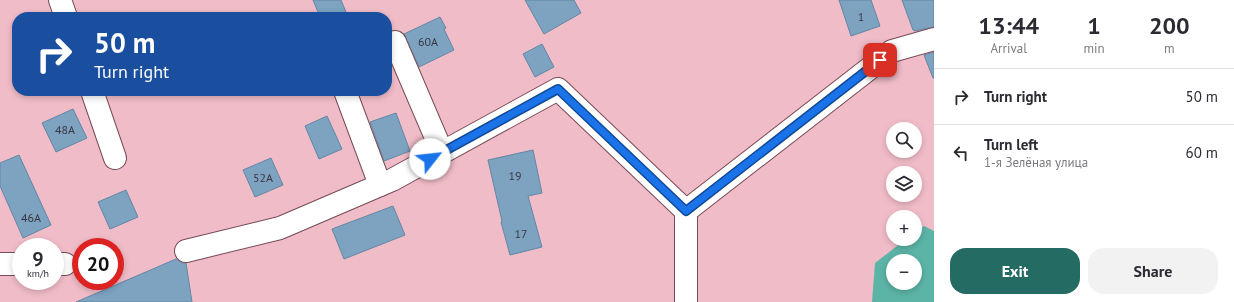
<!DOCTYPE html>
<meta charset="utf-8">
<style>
body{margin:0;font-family:"PT Sans",sans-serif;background:#f2f2f3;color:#2b2b33;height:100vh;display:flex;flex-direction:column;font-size:15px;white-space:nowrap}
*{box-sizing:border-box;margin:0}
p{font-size:13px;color:#7c7c81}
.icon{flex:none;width:22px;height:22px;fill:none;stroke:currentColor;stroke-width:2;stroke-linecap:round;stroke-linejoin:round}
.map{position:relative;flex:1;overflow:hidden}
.sheet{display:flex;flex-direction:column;background:#fff;width:300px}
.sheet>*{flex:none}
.top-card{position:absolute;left:12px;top:12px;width:380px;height:84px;border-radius:16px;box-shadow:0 2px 6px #0003;background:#1a4fa0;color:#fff;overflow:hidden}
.fabs{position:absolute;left:886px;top:122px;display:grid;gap:8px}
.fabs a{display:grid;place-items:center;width:36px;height:36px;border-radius:50%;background:#fff;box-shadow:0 2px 6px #0003;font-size:20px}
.speed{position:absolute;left:12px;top:238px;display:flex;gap:8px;font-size:20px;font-weight:700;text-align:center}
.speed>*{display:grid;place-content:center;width:52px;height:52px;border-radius:50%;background:#fff;box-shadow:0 2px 6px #0003;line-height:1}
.speed small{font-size:10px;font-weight:400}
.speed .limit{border:6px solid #d22;background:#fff;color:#111}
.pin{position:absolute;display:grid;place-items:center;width:34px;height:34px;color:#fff;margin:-17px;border-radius:8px;box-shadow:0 2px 6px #0006}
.me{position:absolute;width:44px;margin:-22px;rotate:61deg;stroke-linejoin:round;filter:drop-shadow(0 0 3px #0008)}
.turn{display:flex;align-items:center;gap:14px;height:84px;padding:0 16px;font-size:18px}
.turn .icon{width:52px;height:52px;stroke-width:2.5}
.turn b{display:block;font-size:28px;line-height:34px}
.eta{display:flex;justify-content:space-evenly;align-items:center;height:68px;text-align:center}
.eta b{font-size:24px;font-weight:700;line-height:28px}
.cta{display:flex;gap:8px;margin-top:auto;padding:8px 16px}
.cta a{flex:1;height:46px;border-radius:16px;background:#246c63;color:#fff;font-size:16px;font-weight:700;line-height:46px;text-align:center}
.cta a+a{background:#f2f2f3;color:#2b2b33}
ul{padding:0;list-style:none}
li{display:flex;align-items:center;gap:12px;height:56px;padding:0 16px;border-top:1px solid #e1e1e2}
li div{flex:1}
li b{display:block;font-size:15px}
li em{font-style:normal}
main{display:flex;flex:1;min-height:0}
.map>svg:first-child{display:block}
</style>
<main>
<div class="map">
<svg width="934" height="302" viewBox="0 0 934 302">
<rect width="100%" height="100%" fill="#f0bcc8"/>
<path fill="#5cb4a7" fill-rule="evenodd" d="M924 226 934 231V302H872L875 263 906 239H915V233ZM893 261H915V283H893Z"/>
<g fill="#7da3c1" stroke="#6287a4">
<path d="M313 0H341L348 17H320Z"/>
<path d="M525 0H574L581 13 544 34Z"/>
<path d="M839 0H871L880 26 851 36Z"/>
<path d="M902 0H934V27L915 31 913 30Z"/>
<path d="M440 17 446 28 444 29 454 50 419 67 404 34Z"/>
<path d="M542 44 554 67 535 77 523 54Z"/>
<path d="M934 52V78H933L924 55Z"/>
<path d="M73 109 87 138 56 152 42 123Z"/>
<path d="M396 113 410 151 384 161 370 122Z"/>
<path d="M327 116 342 149 319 159 305 126Z"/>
<path d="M533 150 542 193 528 196 542 247 510 255 501 222 502 221 488 160Z"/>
<path d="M19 155 51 225 23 238 0 186V163Z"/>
<path d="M271 158 283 185 255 197 243 170Z"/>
<path d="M126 190 138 217 110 229 98 202Z"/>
<path d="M393 206 405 235 344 259 332 229Z"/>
<path d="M176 259 182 263H186L192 302H76Z"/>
</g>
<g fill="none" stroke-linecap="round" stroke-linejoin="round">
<defs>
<g id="minor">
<path d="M60 0 66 17"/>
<path d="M395 42 442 152"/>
<path d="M92 91 115 158"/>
<path d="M345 91 380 185"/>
<path d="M686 211 892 51 934 39"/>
<path d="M686 211V302"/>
<path d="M186 251 280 228 392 180 558 89 686 211"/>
<path d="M0 264H21"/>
<path d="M55 264H65"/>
</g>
</defs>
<use href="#minor" stroke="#774b56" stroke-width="24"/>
<use href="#minor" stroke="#fff" stroke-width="22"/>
</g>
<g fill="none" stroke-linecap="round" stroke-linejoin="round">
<defs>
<path id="route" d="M430 159 558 89 686 211 880 60"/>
</defs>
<use href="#route" stroke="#114b97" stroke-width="10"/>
<use href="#route" stroke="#1a73e8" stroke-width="7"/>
</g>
<g text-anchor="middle" stroke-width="3.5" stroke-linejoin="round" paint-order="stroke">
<g font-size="12" fill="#3a3641">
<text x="861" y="21">1</text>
<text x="428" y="46">60А</text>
<text x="65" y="134">48А</text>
<text x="515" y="180">19</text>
<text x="263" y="182">52А</text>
<text x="31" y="222">46А</text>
<text x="521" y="238">17</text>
</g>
</g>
</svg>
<div class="fabs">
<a><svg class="icon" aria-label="search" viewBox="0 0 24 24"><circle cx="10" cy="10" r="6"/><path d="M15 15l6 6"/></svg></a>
<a><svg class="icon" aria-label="layers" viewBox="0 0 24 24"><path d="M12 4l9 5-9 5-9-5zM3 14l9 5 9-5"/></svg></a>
<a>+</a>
<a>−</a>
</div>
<div class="speed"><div>9<small>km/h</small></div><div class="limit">20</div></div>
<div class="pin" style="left:880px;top:60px;background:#d93025"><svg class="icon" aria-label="arrive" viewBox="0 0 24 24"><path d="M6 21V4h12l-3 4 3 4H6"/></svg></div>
<svg class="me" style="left:430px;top:159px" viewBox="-20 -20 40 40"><circle r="19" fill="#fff"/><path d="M0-13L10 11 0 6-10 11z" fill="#1a73e8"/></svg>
<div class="top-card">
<div class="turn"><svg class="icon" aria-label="right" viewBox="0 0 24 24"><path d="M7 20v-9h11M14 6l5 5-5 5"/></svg><div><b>50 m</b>Turn right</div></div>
</div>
</div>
<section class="sheet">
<div class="eta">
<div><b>13:44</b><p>Arrival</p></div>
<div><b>1</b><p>min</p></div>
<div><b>200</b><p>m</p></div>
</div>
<ul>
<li><svg class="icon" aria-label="right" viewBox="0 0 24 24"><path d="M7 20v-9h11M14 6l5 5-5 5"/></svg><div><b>Turn right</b></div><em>50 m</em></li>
<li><svg class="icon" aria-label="left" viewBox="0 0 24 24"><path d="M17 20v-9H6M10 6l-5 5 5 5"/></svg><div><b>Turn left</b><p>1-я Зелёная улица</p></div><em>60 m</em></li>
</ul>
<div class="cta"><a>Exit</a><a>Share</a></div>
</section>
</main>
